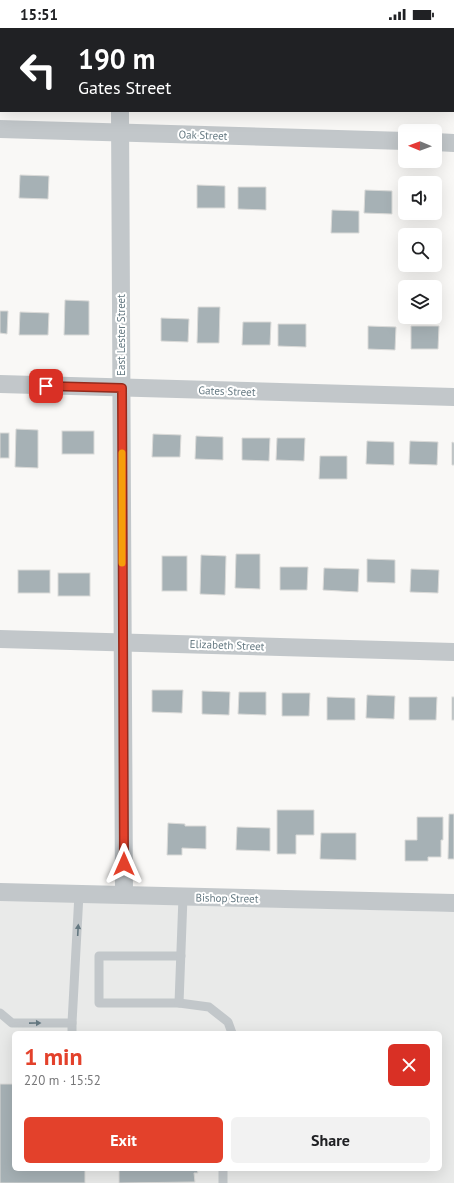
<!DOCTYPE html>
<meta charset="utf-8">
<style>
body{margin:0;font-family:"PT Sans",sans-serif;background:#f2f2f2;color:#202124;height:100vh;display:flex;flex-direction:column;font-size:15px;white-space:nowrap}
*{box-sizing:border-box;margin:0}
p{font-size:13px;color:#757577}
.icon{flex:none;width:22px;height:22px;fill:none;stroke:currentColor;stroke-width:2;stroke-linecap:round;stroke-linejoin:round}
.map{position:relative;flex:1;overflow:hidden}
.sheet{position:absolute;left:12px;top:1003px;width:430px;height:140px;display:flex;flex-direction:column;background:#fff;border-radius:6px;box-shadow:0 4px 16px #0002}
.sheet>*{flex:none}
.banner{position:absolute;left:0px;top:0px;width:454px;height:84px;box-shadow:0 4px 16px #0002;background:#202124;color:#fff;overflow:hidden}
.needle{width:26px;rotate:271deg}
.controls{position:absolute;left:398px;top:96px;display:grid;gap:8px}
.controls a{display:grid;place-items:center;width:44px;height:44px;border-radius:6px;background:#fff;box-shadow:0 4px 16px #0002;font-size:20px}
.pin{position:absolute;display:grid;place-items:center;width:34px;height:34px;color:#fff;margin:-17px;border-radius:8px;box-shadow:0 2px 6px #0006}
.me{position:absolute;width:44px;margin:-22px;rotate:0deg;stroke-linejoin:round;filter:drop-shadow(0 0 3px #0008)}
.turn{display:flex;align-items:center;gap:14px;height:84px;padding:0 12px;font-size:18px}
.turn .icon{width:52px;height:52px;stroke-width:2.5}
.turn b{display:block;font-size:28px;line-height:34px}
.round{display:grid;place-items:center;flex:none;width:42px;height:42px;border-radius:6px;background:#f2f2f2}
.overview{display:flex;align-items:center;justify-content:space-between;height:68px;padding:0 12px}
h1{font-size:24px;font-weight:700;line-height:30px;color:#e3412b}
.button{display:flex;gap:8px;margin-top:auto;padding:8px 12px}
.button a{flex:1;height:46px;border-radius:6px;background:#e3412b;color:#fff;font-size:16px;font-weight:700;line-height:46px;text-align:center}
.button a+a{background:#f2f2f2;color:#202124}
.status{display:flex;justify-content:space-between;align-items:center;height:28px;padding:0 20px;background:#fff;direction:ltr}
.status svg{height:11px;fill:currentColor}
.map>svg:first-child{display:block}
</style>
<div class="status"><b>15:51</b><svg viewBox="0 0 49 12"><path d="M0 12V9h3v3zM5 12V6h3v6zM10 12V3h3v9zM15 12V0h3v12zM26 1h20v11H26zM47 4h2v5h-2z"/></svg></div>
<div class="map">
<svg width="454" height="1155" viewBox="0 0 454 1155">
<rect width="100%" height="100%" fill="#f9f8f6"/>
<path fill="#e9eae9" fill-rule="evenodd" d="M0 872 454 884V1155H0ZM14 1005H440V1141H14Z"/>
<g fill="#a6b1b5" stroke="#dadad8">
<path d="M20 147 49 148 48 171 19 170Z"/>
<path d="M197 157 225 158V180H197Z"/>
<path d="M238 159H266V182L238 181Z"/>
<path d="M365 162 392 163V186L364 185Z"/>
<path d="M332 182 359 183V205H331Z"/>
<path d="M65 272 89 273V307H64Z"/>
<path d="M198 279H220L219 315H197Z"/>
<path d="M0 283H8L7 306 0 305Z"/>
<path d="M20 284 49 285 48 307H19Z"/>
<path d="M161 290 189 291 188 314 161 313Z"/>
<path d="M243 294H271L270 317H242Z"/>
<path d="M278 296H306V319L278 318Z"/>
<path d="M368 298 396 299 395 322 368 321Z"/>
<path d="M411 298H439L438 321H411Z"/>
<path d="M16 401 38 402V440L15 439Z"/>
<rect x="62" y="403" width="32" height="23"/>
<rect x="0" y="405" width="9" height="25"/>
<path d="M153 406 181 407 180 429H152Z"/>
<path d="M196 408 223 409V432L195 431Z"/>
<path d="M242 410H270L269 433 242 432Z"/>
<path d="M277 410H305L304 433 276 432Z"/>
<path d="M367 413 394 414V437L366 436Z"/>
<path d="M410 413 438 414 437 437 409 436Z"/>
<path d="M452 414 454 415V437H452Z"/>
<path d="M320 428H347V451H319Z"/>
<path d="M236 526H260V561L235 560Z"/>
<path d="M201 527 226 528 225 567 200 566Z"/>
<rect x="162" y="528" width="25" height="35"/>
<path d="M367 531 395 532V555L367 554Z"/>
<path d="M280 539H308L307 562H280Z"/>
<path d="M324 540 359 541 358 564 323 562Z"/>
<path d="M411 541 439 542 438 565 410 564Z"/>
<rect x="18" y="542" width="32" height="23"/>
<rect x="58" y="545" width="32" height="23"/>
<path d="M152 662H183L182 685 152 684Z"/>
<path d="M202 663 230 664 229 687 202 686Z"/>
<path d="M239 664H266V687L238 686Z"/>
<path d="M282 665H310L309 688H282Z"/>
<path d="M367 667 395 668 394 691 366 690Z"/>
<path d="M327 669 355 670V692H327Z"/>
<path d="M409 669H437L436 692H409Z"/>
<rect x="452" y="669" width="2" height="23"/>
<path d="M277 782H314V807H296V826H277Z"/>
<path d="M449 786H454V831H448Z"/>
<path d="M417 789H443V812H441V829H428V833H405V812H417Z"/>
<path d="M168 795 185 796V798H206V821L182 820V827H167Z"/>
<path d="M237 799 270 800V823L236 822Z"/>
<path d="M321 805H356V832L320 831Z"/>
<path d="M0 1056H14V1141H85V1155H0Z"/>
<path d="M119 1141H197L198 1145H194L195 1154 119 1155Z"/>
</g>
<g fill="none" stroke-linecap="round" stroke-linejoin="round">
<g stroke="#c2c7ca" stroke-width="9">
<path d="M181 928H99V975H179L209 979 228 994 232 1005"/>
<path d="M179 975 183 869"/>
<path d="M0 985 12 995H72L79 866"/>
<path d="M72 1005V995"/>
<path d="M223 1141V1155"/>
</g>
<g stroke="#c2c7ca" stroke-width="18">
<path d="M120 0V1"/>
<path d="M120 83 124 867"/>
<path d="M0 101 405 113"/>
<path d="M435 114 454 115"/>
<path d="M0 356 454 369"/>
<path d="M0 611 454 624"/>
<path d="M0 864 454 875"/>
</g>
</g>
<defs><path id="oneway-solid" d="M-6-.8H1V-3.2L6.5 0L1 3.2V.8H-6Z"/></defs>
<g fill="#647881">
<use href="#oneway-solid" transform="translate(78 902) rotate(-87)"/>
<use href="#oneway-solid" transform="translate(35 995) rotate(-1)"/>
</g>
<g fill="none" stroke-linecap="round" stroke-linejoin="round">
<defs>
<path id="route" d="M46 358 122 360 124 836"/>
</defs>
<use href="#route" stroke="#942a1c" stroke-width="10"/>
<use href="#route" stroke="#e3412b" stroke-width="7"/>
<path stroke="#f59e0b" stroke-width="7" d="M122 425V535"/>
</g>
<g text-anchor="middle" stroke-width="4" stroke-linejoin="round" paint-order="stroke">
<g font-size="11" fill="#647881" stroke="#fff">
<text transform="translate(203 107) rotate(2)" y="4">Oak Street</text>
<text transform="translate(121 307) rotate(-90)" y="4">East Lester Street</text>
<text transform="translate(227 363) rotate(2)" y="4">Gates Street</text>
<text transform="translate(227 617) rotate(2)" y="4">Elizabeth Street</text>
<text transform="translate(227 870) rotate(1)" y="4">Bishop Street</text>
</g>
</g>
</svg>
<div class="controls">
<a><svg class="needle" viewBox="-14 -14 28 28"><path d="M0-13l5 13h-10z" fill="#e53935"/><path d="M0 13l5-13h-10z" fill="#757577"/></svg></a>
<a><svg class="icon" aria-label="sound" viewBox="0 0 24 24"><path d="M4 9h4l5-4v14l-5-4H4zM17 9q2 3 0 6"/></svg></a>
<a><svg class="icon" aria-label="search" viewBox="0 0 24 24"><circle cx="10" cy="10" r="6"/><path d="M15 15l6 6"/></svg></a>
<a><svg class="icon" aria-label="layers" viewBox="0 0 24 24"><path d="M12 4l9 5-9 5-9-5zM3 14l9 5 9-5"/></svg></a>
</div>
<div class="pin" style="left:46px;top:358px;background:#d93025"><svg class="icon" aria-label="arrive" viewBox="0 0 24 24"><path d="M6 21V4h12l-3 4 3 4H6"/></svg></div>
<svg class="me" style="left:124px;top:836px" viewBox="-20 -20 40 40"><path d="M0-17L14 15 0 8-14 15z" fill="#e3412b" stroke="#fff" stroke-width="4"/></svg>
<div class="banner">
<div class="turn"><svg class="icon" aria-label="left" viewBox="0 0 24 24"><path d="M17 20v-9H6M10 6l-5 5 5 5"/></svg><div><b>190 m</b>Gates Street</div></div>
</div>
<section class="sheet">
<div class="overview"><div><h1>1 min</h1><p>220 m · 15:52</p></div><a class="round" style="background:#d93025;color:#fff"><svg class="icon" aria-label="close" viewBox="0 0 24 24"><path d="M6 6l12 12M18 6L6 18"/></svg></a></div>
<div class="button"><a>Exit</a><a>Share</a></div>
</section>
</div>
